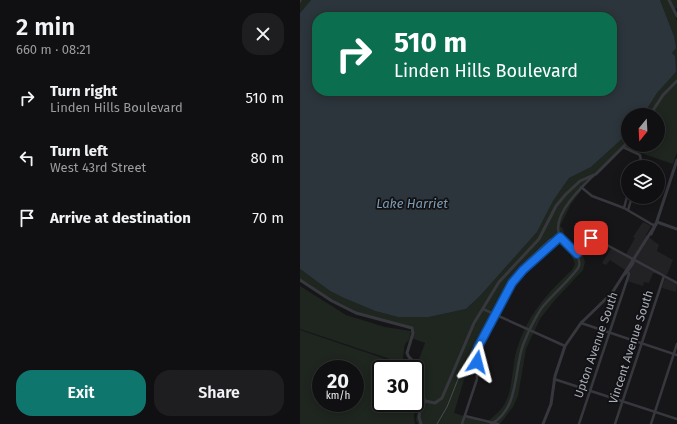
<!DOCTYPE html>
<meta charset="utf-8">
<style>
body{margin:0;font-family:"Fira Sans",sans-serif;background:#1e1e20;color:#f1f3f6;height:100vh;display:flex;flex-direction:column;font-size:15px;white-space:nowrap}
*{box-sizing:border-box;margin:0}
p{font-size:13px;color:#9c9d9f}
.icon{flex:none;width:22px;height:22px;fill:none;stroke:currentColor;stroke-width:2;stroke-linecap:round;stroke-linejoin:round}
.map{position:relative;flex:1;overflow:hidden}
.sheet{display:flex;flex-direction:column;background:#101012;width:300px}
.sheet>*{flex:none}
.top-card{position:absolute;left:12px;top:12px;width:305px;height:84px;border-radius:16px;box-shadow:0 2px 10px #0003,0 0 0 1px #303032;background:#0b6e4f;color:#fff;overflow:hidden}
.needle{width:26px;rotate:198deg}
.buttons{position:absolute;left:321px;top:108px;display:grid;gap:8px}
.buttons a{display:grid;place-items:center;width:44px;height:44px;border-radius:50%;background:#101012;box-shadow:0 2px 10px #0003,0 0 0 1px #303032;font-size:20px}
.speed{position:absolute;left:12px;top:360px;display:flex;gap:8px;font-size:20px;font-weight:700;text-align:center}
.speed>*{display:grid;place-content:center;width:52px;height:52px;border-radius:50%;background:#101012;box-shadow:0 2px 10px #0003,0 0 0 1px #303032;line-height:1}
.speed small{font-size:10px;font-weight:400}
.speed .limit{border:2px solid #111;border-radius:6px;background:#fff;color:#111}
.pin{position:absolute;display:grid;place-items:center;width:34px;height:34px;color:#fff;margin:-17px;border-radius:8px;box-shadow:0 2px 6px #0006}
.me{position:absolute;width:44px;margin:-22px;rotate:9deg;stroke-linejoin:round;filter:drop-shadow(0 0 3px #0008)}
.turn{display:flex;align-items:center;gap:14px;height:84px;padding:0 16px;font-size:18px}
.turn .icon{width:52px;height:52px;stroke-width:2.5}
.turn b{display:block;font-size:28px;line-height:34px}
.round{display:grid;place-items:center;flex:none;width:42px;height:42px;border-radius:16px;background:#1e1e20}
.headline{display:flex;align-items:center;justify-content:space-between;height:68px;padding:0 16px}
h1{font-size:24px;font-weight:600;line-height:30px}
.cta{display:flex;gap:8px;margin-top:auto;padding:8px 16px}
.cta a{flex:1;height:46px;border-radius:16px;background:#0f766e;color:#fff;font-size:16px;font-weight:600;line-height:46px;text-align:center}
.cta a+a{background:#1e1e20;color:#f1f3f6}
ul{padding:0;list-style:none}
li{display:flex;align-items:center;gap:12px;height:60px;padding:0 16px}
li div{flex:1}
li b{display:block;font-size:15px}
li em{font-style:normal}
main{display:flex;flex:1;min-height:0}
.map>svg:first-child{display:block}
</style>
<main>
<section class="sheet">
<div class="headline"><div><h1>2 min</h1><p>660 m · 08:21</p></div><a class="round"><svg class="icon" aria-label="close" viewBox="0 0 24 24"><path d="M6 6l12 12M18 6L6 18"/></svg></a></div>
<ul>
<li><svg class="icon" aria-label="right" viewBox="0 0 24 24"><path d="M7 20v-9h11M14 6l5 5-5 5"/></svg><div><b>Turn right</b><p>Linden Hills Boulevard</p></div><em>510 m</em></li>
<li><svg class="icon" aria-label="left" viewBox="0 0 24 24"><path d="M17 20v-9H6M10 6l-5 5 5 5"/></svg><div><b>Turn left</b><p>West 43rd Street</p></div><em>80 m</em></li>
<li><svg class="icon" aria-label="arrive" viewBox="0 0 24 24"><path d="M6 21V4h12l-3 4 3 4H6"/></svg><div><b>Arrive at destination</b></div><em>70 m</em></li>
</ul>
<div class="cta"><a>Exit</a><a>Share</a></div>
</section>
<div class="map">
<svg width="377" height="424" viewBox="0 0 377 424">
<rect width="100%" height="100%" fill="#161618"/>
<g fill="#222225">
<path d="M343 222 351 226 346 235 359 245 357 251 373 260 367 275 353 273 349 283 344 282 343 286 327 281 329 274 328 272 310 260 306 265 302 263 312 247 326 254 335 238 333 237Z"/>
<path d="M365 278 377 284 376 292 362 288Z"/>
</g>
<g fill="#1e261f" fill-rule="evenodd">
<path d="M0 0H11L0 13Z"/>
<path d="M360 0H377V8L373 10 377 21V81L366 91 350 115H343L357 93 376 72 372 53 374 36Z"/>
<path d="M377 83V152L373 164 326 148 325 146 328 143V145H358V115H351L361 98Z"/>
<path d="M328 133V142L281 187V191L271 204 260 226 263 229 265 237 282 253 285 262 283 270 254 301 240 319 226 349 218 396 213 407 200 424H118L116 420 120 399 118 362 125 343 111 338 112 328 46 309 0 280V269L30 291 44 298 75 311 98 317H129L166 309 180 296 237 232 253 201 269 178 291 167ZM256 241 271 255 275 264 272 270C247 293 227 316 217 349 211 368 214 392 202 408 197 414 191 418 186 423L154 413 169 363 177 362V348L204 297 223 270Z"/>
<path d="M0 286 46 315 85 327 111 331 109 340C102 345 105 352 102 363L0 329Z"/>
<path d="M0 330 115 369 117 394 114 416 115 424H0ZM21 369H55V403H21ZM81 369H115V403H81Z"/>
</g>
<path fill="#2c353c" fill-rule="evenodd" d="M11 0H360L374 36 376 48 372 53 375 56 376 72 357 93 343 115H328V133L325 136 291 167 269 178 253 201 237 232 180 296 166 309 129 317H98L75 311 44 298 30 291 0 269V13ZM17 17H312V91H17Z"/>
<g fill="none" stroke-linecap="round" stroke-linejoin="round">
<g stroke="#37383d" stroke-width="2.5">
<path d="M323 147 340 155 342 167"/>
<path d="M335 167 337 162 340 160"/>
<path d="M281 187 292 196 324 208 353 225 356 224"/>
<path d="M324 208 328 193"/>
<path d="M328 210 332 197"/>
<path d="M258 228C258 209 282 187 294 175"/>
<path d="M277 253 290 239 294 238 377 283"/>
<path d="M183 309 265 346"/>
<path d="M281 323 377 355"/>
<path d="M254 379 377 419"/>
<path d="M165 416 198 424"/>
<path d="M162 424 177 379 176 352 194 314 217 277 260 237"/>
<path d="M191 424C219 410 214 370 223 345 228 332 234 320 241 309 248 299 278 272 279 266 282 253 266 245 260 237"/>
<path d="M279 424 329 274 328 272"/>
<path d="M315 424 364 276"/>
<path d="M351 424 377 344"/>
</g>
<g stroke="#37383d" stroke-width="3">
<path d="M369 0 377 16"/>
<path d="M0 1V0"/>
<path d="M350 115 363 95 377 81"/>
<path d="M357 222 377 229"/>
<path d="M351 234 356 224 377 160"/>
<path d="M325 274 333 263V259"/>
<path d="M0 280 32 301 56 313 112 328 113 333 107 353C110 363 117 360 120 366 126 375 119 391 125 401L120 411"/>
<path d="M125 401 135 403 142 398 174 323 199 282 239 239 256 206 266 194 280 181 296 174 328 142"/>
<path d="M121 424 119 417 122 396"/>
<path d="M243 424 251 404 255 376 265 346 281 323 312 293 356 224"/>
</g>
<path stroke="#4a4c52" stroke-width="1" d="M137 424 147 407 162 369 208 282 222 265 250 239"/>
<path stroke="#37383d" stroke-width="2.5" d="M258 228 259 235"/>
</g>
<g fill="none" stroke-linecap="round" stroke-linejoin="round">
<defs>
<path id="route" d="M177 362 176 355 178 347 212 283 223 270 260 237 277 254 291 238"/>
</defs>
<use href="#route" stroke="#114b97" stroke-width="10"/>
<use href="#route" stroke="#1a73e8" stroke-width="7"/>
</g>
<g text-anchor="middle" stroke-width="3.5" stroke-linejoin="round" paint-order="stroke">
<g font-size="12" fill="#a8adb8" stroke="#111113">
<text transform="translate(296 345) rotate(-71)" y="4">Upton Avenue South</text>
<text transform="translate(331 347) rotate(-72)" y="4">Vincent Avenue South</text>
</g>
<g font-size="13" font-style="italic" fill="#7f9bb3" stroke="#111113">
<text x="112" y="208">Lake Harriet</text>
</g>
</g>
</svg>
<div class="buttons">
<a><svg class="needle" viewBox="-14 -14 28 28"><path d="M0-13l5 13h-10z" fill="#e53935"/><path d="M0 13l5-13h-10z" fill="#9c9d9f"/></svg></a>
<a><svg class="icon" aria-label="layers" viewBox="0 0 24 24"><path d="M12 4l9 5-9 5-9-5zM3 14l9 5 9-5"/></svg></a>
</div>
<div class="speed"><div>20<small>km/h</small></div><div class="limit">30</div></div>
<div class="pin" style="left:291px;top:238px;background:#d93025"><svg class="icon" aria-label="arrive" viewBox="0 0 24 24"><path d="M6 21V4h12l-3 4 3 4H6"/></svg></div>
<svg class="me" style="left:177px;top:362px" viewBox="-20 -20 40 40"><path d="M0-17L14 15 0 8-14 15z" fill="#1a73e8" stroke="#fff" stroke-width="4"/></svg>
<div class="top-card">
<div class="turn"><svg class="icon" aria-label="right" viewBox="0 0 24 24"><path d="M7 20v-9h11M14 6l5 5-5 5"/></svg><div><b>510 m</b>Linden Hills Boulevard</div></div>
</div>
</div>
</main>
